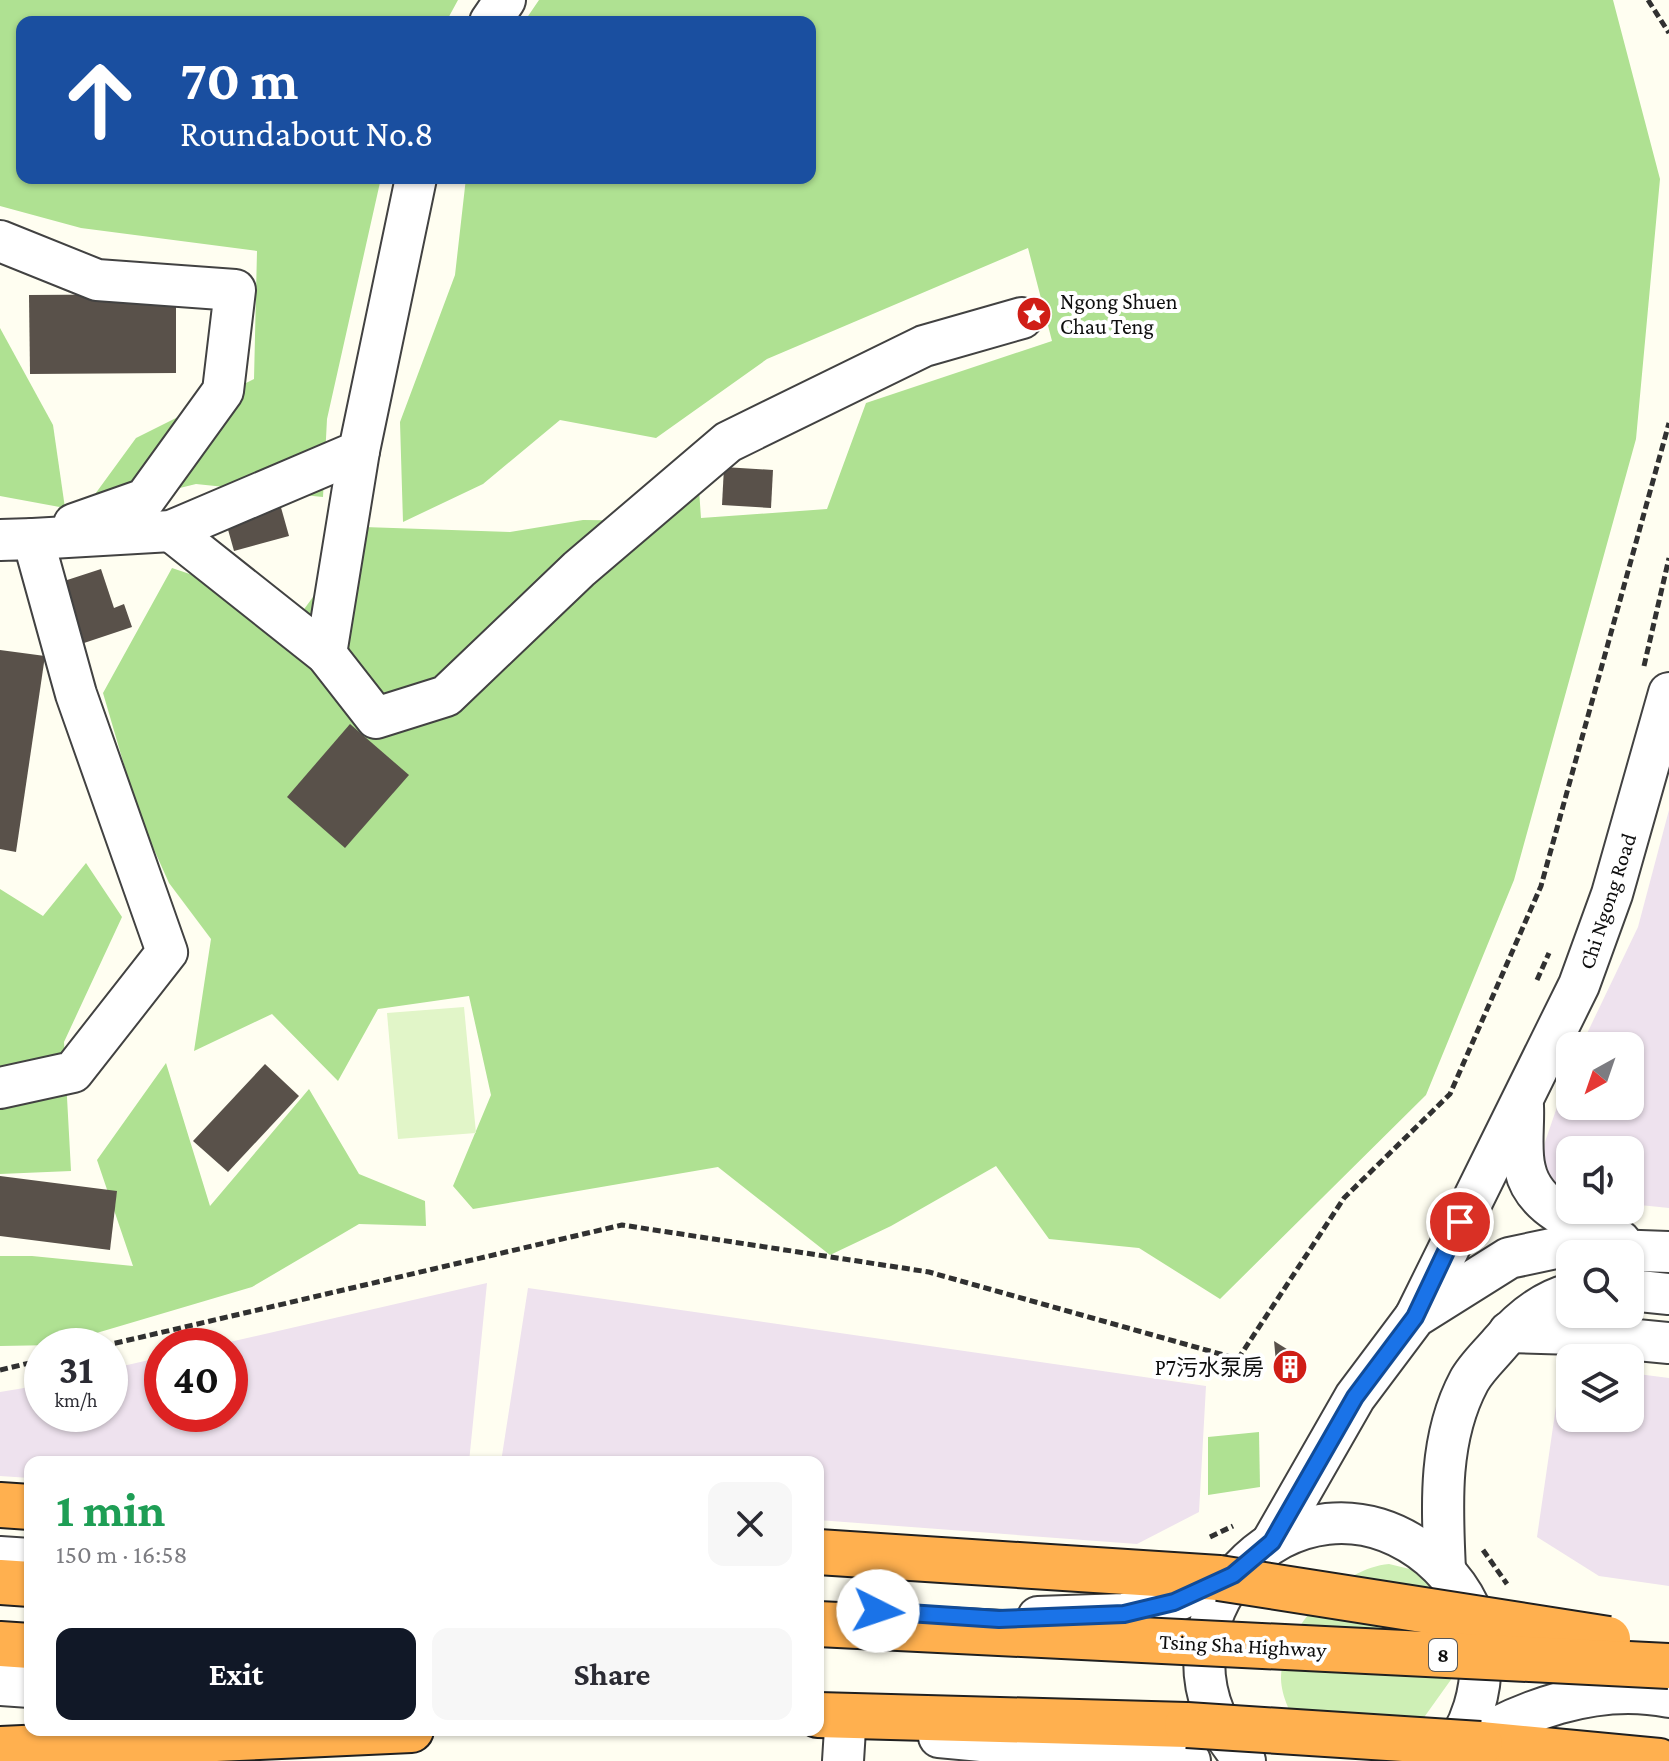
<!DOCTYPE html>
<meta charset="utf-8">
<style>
body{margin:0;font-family:"Crimson Pro","Noto Sans TC",serif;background:#f7f7f7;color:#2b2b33;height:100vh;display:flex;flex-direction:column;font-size:30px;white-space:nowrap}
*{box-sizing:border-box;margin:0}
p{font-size:26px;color:#7c7c81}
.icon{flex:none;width:44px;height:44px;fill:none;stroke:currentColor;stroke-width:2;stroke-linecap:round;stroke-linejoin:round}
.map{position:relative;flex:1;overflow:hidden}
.details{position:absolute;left:24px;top:1456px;width:800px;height:280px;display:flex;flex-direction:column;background:#fff;border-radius:16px;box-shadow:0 2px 6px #0004}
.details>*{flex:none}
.guide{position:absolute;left:16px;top:16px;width:800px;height:168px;border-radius:16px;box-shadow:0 2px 6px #0004;background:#1a4fa0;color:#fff;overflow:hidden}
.needle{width:52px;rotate:220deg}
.buttons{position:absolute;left:1556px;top:1032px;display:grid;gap:16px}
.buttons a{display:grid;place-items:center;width:88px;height:88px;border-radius:16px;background:#fff;box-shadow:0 2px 6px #0004;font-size:40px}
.speed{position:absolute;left:24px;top:1328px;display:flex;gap:16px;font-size:40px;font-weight:700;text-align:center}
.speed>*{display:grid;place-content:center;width:104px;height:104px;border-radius:50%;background:#fff;box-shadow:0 2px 6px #0004;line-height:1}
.speed small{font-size:20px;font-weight:400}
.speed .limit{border:12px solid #d22;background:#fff;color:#111}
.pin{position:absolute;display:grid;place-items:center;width:68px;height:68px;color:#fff;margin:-34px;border:4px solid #fff;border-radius:50%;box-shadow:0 2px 8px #0007}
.me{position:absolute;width:88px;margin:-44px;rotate:94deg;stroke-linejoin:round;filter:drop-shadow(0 0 6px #0008)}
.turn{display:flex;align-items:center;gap:28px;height:168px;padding:0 32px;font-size:36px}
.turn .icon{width:104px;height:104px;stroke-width:2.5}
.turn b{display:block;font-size:56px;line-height:68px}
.round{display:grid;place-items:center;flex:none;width:84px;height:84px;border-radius:16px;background:#f7f7f7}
.head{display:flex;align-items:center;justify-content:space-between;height:136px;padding:0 32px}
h1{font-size:48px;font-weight:700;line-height:60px;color:#1e9e55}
.button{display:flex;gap:16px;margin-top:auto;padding:16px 32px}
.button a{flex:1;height:92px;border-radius:16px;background:#111827;color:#fff;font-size:32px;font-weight:700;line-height:92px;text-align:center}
.button a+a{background:#f7f7f7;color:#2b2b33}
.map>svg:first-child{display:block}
</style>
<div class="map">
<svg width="1669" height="1761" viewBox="0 0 1669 1761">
<rect width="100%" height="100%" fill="#fffef1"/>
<g fill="#eee2ee">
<path d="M1669 810V1208L1630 1204V1150H1570V1196L1547 1174 1543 1159 1545 1142 1570 1069V1106H1630V1046H1581L1638 927Z"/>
<path d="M487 1283 469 1462H30V1478L0 1476V1392L42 1385V1414H110V1369L162 1357V1414H230V1346H212Z"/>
<path d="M528 1288 1206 1386 1199 1512 1137 1544 818 1520V1462H501Z"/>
<path d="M1562 1365 1570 1366V1418H1630V1373L1669 1378V1586L1599 1576 1537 1537Z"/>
</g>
<path fill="#ceefb5" d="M1389 1564 1418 1571 1441 1587 1455 1674 1420 1723 1295 1722C1287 1706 1278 1687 1282 1668 1291 1622 1342 1568 1389 1564Z"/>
<g fill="#afe192">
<path d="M0 0H458L446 22H22V178H381L327 419 323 497 196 484 82 512 136 438 254 379 257 251 81 228 0 206Z"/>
<path d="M539 0H1613L1660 179 1636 439 1514 880 1426 1095 1220 1299 1139 1248 1049 1239 996 1166 891 1226 830 1255 718 1167 473 1209 453 1186 491 1095 469 996 378 1009 338 1081 272 1014 194 1051 211 939 169 883 139 816 103 693 172 568 302 612 364 527 510 532 583 520 667 521 698 475 701 518 827 509 866 403 1052 341 1028 248 767 359 656 438 560 420 483 484 403 522 400 422 455 275 466 178H810V22H524Z"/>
<path d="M0 328 53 425 65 508 0 496Z"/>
<path d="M86 863 122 917 64 1042 71 1171 0 1174V889L43 916Z"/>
<path d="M166 1063 210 1206 309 1089 359 1174 425 1201 426 1226 359 1224 252 1287 56 1345 0 1346V1256H32L133 1266 97 1160Z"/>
<path d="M1259 1432 1260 1487 1208 1495V1437Z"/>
</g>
<path fill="#e1f5c8" d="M464 1007 476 1133 398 1139 387 1013Z"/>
<g fill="#59514a">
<path d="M176 294V373L30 374 29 295Z"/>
<path d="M724 467 773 470 771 508 722 505Z"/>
<path d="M280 504 289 536 234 551 225 519Z"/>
<path d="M101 569 114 608 124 604 132 627 78 645 58 583Z"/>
<path d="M0 650 45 656 16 852 0 849Z"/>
<path d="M350 724 409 775 345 848 287 797Z"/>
<path d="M265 1064 299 1096 228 1172 193 1141Z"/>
<path d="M0 1176 117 1191 110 1250 0 1236Z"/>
<path d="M1274 1341 1306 1361 1294 1384 1277 1373Z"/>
</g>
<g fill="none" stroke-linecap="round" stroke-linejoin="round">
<defs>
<g id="minor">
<path d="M490 22 505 0"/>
<path d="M0 241 97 280 235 290 223 391 145 499 74 524"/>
<path d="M171 531 326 654 376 718 446 696 579 569 728 442 924 346 1022 318"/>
<path d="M33 539 171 531 359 451 416 178"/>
<path d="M0 540 33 539 76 694 167 952 73 1072 0 1088"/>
<path d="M326 654 359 451"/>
<path d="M1523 1106C1524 1126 1520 1150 1525 1169 1534 1211 1585 1227 1620 1241"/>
<path d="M1630 1290 1669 1294"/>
<path d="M1415 1317 1579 985 1612 894 1669 693"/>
<path d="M1509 1332 1575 1334 1669 1343"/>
<path d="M1272 1542 1355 1397 1415 1317 1509 1258 1556 1248 1669 1252"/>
<path d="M0 1557 30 1559"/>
<path d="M1445 1570C1442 1506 1438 1439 1469 1381 1476 1368 1490 1355 1500 1343 1518 1322 1543 1301 1570 1294"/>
<path d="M1038 1617 1124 1614 1174 1602 1233 1575"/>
<path d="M0 1685 30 1687"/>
<path d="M939 1737 1190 1761"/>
<path d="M1457 1750C1518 1711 1596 1682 1669 1697"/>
<path d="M843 1761 845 1729"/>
<path d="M1245 1761C1125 1629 1295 1447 1430 1557 1456 1579 1476 1610 1480 1644 1484 1686 1473 1731 1442 1761"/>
</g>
<g id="highway">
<path d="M0 1505 30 1507"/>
<path d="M818 1552 1219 1578"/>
<path d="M0 1582 30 1584"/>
<path d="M0 1644 30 1646"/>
<path d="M818 1715 1187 1725"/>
<path d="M1480 1744 1659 1761"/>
<path d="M0 1749 411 1730"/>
</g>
</defs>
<use href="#minor" stroke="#424242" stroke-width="44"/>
<use href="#highway" stroke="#202020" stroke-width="48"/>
<g stroke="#313131" stroke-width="5" stroke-dasharray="8 4" stroke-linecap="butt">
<path d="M1648 0 1669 33"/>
<path d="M1644 666 1669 558"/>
<path d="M1537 980 1549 953"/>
<path d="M103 1346 622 1225 929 1272 1238 1359 1344 1198 1450 1094 1541 886 1669 423"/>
<path d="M0 1370 42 1360"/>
<path d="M1210 1537 1233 1526"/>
<path d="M1483 1550 1507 1584"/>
</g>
<use href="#minor" stroke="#fff" stroke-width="40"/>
<use href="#highway" stroke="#ffb04f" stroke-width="44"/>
<defs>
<g id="highway-bridge">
<path d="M1219 1578 1608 1639"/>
<path d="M818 1624 1669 1666"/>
<path d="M1187 1725 1480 1744"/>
</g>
</defs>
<use href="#highway-bridge" stroke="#202020" stroke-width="48" stroke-linecap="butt"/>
<use href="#highway-bridge" stroke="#ffb04f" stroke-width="44"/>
</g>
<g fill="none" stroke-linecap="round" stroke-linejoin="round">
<defs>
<path id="route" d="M878 1611 999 1619 1124 1614 1174 1602 1233 1575 1272 1542 1355 1397 1415 1317 1460 1222"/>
</defs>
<use href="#route" stroke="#114b97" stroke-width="20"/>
<use href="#route" stroke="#1a73e8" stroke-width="14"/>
</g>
<defs>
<symbol id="sight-disc" viewBox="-11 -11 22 22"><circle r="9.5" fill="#d01e16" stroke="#fff"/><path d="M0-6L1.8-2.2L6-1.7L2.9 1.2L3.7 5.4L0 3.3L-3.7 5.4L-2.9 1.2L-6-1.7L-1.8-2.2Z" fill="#fff"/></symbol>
<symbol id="building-disc" viewBox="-11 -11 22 22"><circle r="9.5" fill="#d01e16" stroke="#fff"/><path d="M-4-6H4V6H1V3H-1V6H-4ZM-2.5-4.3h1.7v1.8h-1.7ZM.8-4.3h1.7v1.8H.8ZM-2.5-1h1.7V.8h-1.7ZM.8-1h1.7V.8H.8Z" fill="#fff"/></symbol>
</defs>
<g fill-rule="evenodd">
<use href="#sight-disc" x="1014" y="294" width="40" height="40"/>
<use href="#building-disc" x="1270" y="1347" width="40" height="40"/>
</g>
<g text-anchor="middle" stroke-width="8" stroke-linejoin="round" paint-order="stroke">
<rect fill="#fff" stroke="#575757" stroke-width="2" x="1429" y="1639" width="28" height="32" rx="6"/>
<g font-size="20" font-weight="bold" fill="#0f0f0f">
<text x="1443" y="1662">8</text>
</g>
<g font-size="22" fill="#0f0f0f" stroke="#fff" text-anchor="start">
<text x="1060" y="309">Ngong Shuen<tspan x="1060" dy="25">Chau Teng</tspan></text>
<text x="1264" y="1375" text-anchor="end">P7污水泵房</text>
</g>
<g font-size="22" fill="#0f0f0f" stroke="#fff">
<text transform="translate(1607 901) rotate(-72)" y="8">Chi Ngong Road</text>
<text transform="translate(1243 1645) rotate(3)" y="8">Tsing Sha Highway</text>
</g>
</g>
</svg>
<div class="buttons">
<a><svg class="needle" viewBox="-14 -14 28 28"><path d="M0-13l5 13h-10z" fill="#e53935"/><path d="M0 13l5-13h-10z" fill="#7c7c81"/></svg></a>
<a><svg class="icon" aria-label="sound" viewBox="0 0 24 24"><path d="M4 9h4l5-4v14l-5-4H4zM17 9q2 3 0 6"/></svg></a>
<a><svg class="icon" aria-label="search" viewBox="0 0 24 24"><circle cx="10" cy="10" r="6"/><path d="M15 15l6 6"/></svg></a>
<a><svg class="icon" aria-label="layers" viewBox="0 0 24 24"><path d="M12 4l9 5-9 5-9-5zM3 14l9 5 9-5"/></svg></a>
</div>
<div class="speed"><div>31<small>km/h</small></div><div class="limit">40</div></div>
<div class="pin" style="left:1460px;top:1222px;background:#d93025"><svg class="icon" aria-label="arrive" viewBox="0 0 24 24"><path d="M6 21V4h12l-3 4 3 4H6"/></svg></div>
<svg class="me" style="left:878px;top:1611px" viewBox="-20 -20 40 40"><circle r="19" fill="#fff"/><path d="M0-13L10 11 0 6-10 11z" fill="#1a73e8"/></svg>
<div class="guide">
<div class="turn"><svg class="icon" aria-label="ahead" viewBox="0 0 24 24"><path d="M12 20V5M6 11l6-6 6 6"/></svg><div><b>70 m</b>Roundabout No.8</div></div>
</div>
<section class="details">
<div class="head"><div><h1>1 min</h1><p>150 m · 16:58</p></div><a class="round"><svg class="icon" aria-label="close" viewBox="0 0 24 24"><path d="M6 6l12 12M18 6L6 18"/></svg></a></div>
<div class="button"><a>Exit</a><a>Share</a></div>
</section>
</div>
